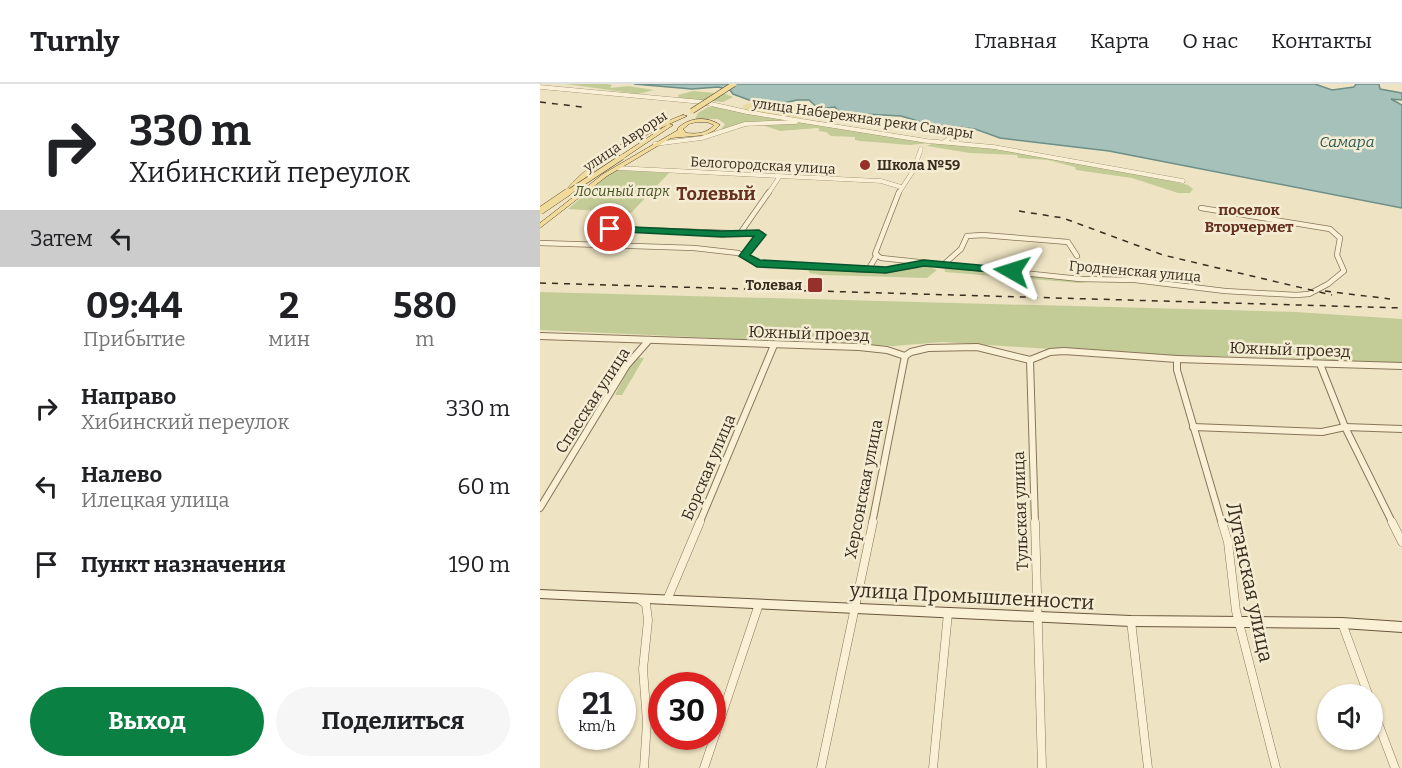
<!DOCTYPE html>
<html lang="ru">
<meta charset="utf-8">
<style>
body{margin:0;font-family:Bitter,serif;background:#f6f6f6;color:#202124;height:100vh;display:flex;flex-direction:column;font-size:22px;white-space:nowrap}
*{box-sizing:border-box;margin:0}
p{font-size:20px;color:#757577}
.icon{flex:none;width:33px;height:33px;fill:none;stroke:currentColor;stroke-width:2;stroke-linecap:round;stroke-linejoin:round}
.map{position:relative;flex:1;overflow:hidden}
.details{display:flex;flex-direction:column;background:#fff;width:540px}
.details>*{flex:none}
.hud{background:#fff;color:#202124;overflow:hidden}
.controls{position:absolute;left:777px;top:600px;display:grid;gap:12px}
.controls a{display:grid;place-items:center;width:66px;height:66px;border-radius:50%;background:#fff;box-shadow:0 2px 4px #0004;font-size:30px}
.speed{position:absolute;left:18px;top:588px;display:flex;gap:12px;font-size:30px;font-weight:700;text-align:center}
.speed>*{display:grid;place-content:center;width:78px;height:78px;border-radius:50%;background:#fff;box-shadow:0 2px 4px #0004;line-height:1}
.speed small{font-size:15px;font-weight:400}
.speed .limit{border:9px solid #d22;background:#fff;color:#111}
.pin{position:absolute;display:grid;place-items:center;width:51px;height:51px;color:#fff;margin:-26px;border:3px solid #fff;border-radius:50%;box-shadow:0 2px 6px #0007}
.me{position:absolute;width:66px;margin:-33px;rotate:276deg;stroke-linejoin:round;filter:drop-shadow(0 0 4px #0008)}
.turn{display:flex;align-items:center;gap:21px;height:126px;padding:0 30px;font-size:27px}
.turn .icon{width:78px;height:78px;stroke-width:2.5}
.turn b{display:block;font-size:42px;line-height:51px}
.then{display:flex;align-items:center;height:57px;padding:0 30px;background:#0003;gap:12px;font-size:22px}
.eta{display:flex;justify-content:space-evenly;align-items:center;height:102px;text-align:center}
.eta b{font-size:36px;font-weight:700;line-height:42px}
.cta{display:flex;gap:12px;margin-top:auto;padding:12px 30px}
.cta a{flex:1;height:69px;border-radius:36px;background:#0b8043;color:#fff;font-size:24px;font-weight:700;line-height:69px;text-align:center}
.cta a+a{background:#f6f6f6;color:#202124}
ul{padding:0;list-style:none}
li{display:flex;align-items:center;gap:18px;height:78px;padding:0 30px}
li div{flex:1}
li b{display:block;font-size:22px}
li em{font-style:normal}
header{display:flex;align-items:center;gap:36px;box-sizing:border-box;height:84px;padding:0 30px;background:#fff;border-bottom:2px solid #e0e0e0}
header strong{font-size:28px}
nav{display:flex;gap:33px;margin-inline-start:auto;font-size:21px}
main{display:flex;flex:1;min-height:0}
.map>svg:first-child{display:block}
</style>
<header>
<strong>Turnly</strong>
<nav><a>Главная</a><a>Карта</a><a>О нас</a><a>Контакты</a></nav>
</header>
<main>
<section class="details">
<div class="hud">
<div class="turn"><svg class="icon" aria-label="right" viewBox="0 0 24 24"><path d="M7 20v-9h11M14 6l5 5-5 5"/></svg><div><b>330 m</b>Хибинский переулок</div></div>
<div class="then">Затем<svg class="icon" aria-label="left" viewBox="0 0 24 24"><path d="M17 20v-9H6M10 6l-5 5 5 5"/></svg></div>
</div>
<div class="eta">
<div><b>09:44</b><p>Прибытие</p></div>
<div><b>2</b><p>мин</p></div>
<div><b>580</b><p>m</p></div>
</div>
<ul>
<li><svg class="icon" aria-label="right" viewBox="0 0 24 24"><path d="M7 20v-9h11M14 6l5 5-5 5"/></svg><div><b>Направо</b><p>Хибинский переулок</p></div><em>330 m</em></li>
<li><svg class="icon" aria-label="left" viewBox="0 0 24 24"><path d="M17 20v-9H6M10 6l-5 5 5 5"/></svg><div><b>Налево</b><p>Илецкая улица</p></div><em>60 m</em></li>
<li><svg class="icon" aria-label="arrive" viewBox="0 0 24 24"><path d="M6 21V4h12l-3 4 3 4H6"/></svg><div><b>Пункт назначения</b></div><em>190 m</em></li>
</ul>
<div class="cta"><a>Выход</a><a>Поделиться</a></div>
</section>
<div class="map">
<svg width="862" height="684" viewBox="0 0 862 684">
<rect width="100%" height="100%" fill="#eee4c3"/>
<g fill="#c3cc97">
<path d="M26 0H68L72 1 70 4 88 2 114 6 98 10Z"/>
<path d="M153 7 186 10 193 13 183 18 139 14 138 11Z"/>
<path d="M168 23H177C246 37 319 46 390 59L370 61 320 57 315 56V53L291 52 286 48 278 47 280 45 277 44 240 47 222 41 197 43 209 39 179 48 185 40 178 35H155L158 29Z"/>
<path d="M394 59 440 62 510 74 626 96 648 101 653 105 650 109H638L592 94 536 86 535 83 508 76 478 74 477 71 430 69 387 62Z"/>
<path d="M77 86 129 89 91 129 28 125 69 90Z"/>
<path d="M388 182 397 186 387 194 282 191 270 189 268 186 277 184 347 189Z"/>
<path d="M408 182 531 195 549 198 540 199 405 188 404 183Z"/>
<path d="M0 208 756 228 862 235V279L700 272H615L403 258 353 262 0 246Z"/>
<path d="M97 274H104L82 311H75L91 280Z"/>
</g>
<path fill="#eadba0" d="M216 18 268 23 265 33 259 34 204 27 203 21Z"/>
<path fill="#a5c1ba" stroke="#6c8f88" stroke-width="1.5" d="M94 0H775L792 6 814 3 816 0H839L840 5 862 9V16L851 15 862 21V124L569 67 460 54 435 45 388 40 361 32 305 29 299 28 295 23 279 25 269 16H257L244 19 209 16 193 10 190 6 178 3 152 5Z"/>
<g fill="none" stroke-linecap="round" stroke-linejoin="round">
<defs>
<g id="street-far3">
<path d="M0 3 162 18 207 28 387 57 454 63 643 97"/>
<path d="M404 58 422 45"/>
<path d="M115 60 162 54 205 40 256 38"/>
<path d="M77 84 341 97 361 103"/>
<path d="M228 110 240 92"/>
<path d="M358 110 373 87 381 65"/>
</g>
<g id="street-far2">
<path d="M359 108 335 170 341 174 540 195 595 196 685 207 756 211 769 210 788 200 804 187 797 171 800 154 790 145 661 124"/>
<path d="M70 145 221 150 204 172"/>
<path d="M201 148 229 108"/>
<path d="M0 159 154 164 198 169 217 179 328 186H346L377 181"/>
<path d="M403 181 421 165 427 152 443 151 528 158 537 172"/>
<path d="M328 186 337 171"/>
<path d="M0 252 22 253"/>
</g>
<g id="street-far1">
<path d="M0 252 319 263 347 266 365 272"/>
<path d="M365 272 371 268 388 264 437 263 490 276 510 268 524 267 637 275V286L682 440"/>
<path d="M637 275 862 282"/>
<path d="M490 276 495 440"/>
<path d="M780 280 805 343 853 440"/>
<path d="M653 343 782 348 805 343 862 345"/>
<path d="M0 424 87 281 109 256"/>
<path d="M159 440 234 261"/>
<path d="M332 440 365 272"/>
</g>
<g id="street">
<path d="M495 438 502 684"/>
<path d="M682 438 688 458 696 527 736 684"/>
<path d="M852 438 862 458"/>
<path d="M99 515 106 520 108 536 103 585 107 638 104 684"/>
<path d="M127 516 160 438"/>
<path d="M591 537 608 684"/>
<path d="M802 539 828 610"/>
<path d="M832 623 855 684"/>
<path d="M164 684 219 520"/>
<path d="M281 684 333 438"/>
<path d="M393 684 408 529"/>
</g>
<path id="secondary" d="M0 506 591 532 802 534 862 538V548L802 544 591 542 0 514Z"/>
<path id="primary" d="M143 31 147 32 129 40 133 41 84 74H80V72L127 41C92 56 61 77 34 105L39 109 63 90 138 46V44C150 33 167 32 180 41L175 46 165 51 131 54 67 92 0 144V139L36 111 27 105C58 70 100 47 143 31ZM157 38H167L174 41C166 50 157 50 146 49L143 45 149 40Z"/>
</defs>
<use href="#street-far3" stroke="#88755a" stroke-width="4.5"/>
<use href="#street-far2" stroke="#88755a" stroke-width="6"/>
<use href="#street-far1" stroke="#88755a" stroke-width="8"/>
<use href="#street" stroke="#88755a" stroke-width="9"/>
<use href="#secondary" stroke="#6a563d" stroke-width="2"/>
<use href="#primary" stroke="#56432e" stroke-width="1"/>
<use href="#street-far3" stroke="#f9f0d6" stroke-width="4"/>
<use href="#street-far2" stroke="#f9f0d6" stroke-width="4.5"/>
<use href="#street-far1" stroke="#f9f0d6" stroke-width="6"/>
<use href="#street" stroke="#f9f0d6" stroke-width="8"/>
<use href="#secondary" fill="#f9f0d6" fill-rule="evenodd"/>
<use href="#primary" fill="#f1db9b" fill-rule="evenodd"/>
<g stroke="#382c1e" stroke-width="1.5" stroke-dasharray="6 6" stroke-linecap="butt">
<path d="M0 18 42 23"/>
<path d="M479 127 523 134 623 171 792 211"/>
<path d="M0 199 862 224"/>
<path d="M785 207 850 215"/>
</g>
<defs>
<g id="primary-bridge-far1">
<path d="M152 27 194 0"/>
<path d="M26 110 82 73"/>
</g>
<path id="primary-bridge" d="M0 127 28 108"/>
</defs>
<use href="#primary-bridge-far1" stroke="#56432e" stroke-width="6" stroke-linecap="butt"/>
<use href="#primary-bridge" stroke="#56432e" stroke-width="8" stroke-linecap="butt"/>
<use href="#primary-bridge-far1" stroke="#f1db9b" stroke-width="5"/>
<use href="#primary-bridge" stroke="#f1db9b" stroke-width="7"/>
</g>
<path fill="#0b8043" stroke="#07532c" stroke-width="1.5" d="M70 142 182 147 219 146 226 151 210 171 220 176 346 183 384 176 472 184 478 187 472 190 384 182 346 189 217 183 199 172 214 152 182 153 66 147 65 145Z"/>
<g fill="#972f2a" stroke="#f5edd3" stroke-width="2">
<circle cx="325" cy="81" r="6"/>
<rect x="267" y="193" width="16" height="16" rx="3"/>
</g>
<g text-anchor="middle" stroke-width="5" stroke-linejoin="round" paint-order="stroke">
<g font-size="14" fill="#382c1e" stroke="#f5edd3">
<text transform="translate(323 34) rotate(8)" y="5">улица Набережная реки Самары</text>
<text transform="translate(85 57) rotate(-34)" y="5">улица Авроры</text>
<text transform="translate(223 81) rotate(3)" y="5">Белогородская улица</text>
<text transform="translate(595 187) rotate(5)" y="5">Гродненская улица</text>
</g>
<g font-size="14" font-weight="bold" fill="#382c1e" stroke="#f5edd3" text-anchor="start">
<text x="337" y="86">Школа №59</text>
<text x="262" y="206" text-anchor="end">Толевая</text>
</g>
<g font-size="14" font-style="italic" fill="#465524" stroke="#f5edd3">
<text x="82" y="112">Лосиный парк</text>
</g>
<g font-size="15" font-style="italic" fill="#2d5858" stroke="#f5edd3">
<text x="807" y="63">Самара</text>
</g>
<g font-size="15" font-weight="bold" fill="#65301d" stroke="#f5edd3">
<text x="709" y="131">поселок<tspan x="709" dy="17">Вторчермет</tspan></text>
</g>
<g font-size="16" fill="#382c1e" stroke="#f5edd3">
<text transform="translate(269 249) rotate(2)" y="6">Южный проезд</text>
<text transform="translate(750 265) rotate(2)" y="6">Южный проезд</text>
<text transform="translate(52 316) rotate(-57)" y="6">Спасская улица</text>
<text transform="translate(168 383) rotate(-67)" y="6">Борская улица</text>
<text transform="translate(323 405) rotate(-79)" y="6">Херсонская улица</text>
<text transform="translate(480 427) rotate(-92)" y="6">Тульская улица</text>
</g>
<g font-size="18" font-weight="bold" fill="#65301d" stroke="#f5edd3">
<text x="176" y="116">Толевый</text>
</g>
<g font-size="20" fill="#382c1e" stroke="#f5edd3">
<text transform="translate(710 498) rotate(78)" y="7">Луганская улица</text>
<text transform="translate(432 512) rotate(3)" y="7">улица Промышленности</text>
</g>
</g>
</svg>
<div class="controls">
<a><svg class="icon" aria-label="sound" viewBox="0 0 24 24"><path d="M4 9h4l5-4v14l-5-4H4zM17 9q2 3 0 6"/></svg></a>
</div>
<div class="speed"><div>21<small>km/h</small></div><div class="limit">30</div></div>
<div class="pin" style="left:70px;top:145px;background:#d93025"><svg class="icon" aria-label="arrive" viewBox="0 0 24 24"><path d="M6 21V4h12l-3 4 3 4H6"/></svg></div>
<svg class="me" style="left:472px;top:187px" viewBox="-20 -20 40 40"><path d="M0-17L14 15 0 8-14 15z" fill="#0b8043" stroke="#fff" stroke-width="4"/></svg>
</div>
</main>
